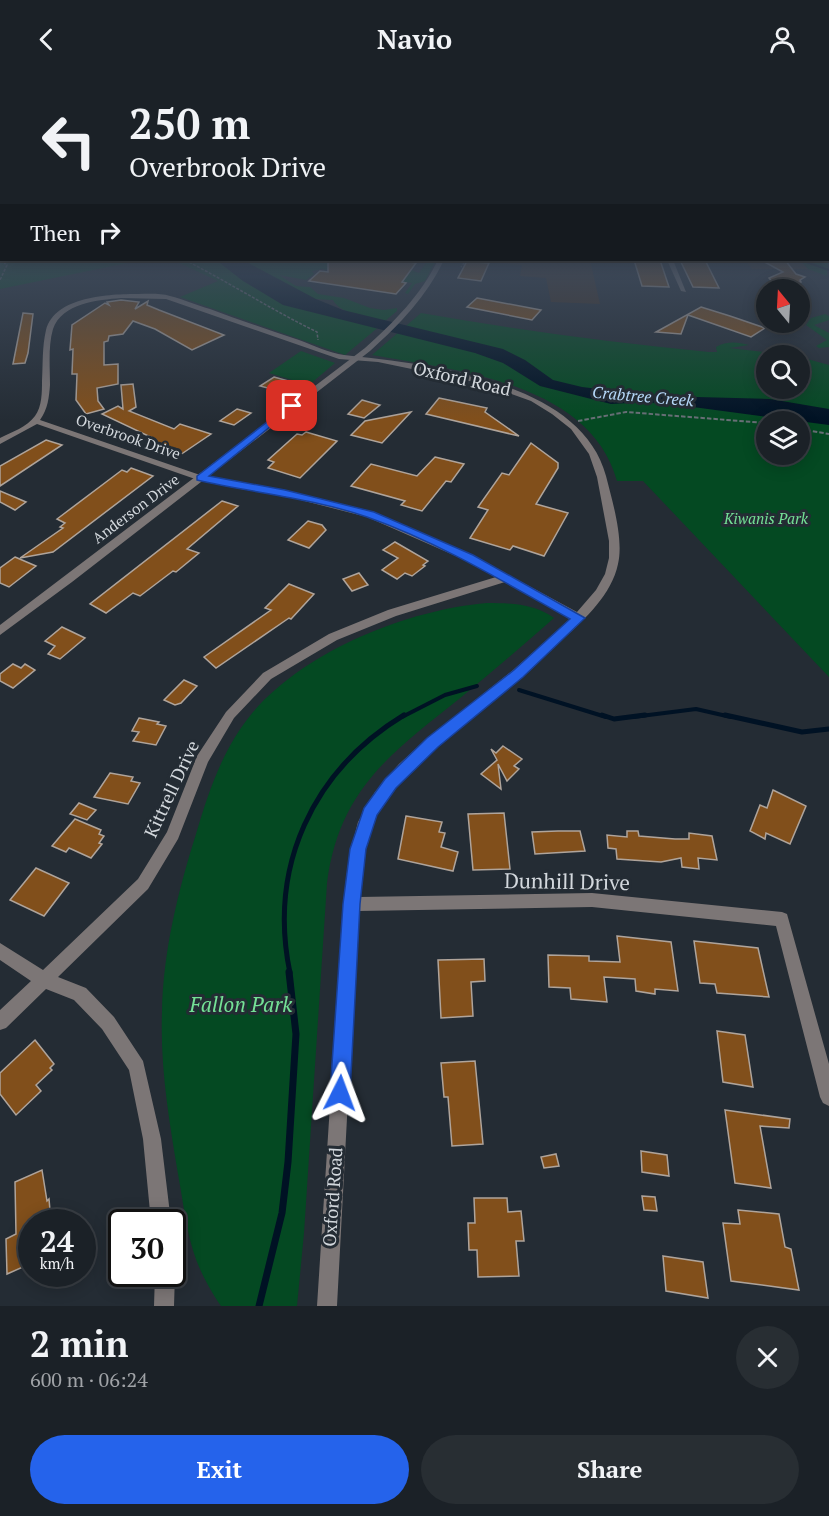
<!DOCTYPE html>
<meta charset="utf-8">
<style>
body{margin:0;font-family:"PT Serif",serif;background:#282e33;color:#f1f3f6;height:100vh;display:flex;flex-direction:column;font-size:22px;white-space:nowrap}
*{box-sizing:border-box;margin:0}
p{font-size:20px;color:#a0a3a7}
.icon{flex:none;width:33px;height:33px;fill:none;stroke:currentColor;stroke-width:2;stroke-linecap:round;stroke-linejoin:round}
.map{position:relative;height:1228px;overflow:hidden}
.details{display:flex;flex-direction:column;background:#1b2127;flex:1}
.details>*{flex:none}
.hud{position:absolute;left:0px;top:0px;width:830px;height:183px;box-shadow:0 3px 15px #0003,0 0 0 2px #393e44;background:#1b2127;color:#f1f3f6;overflow:hidden}
.needle{width:39px;rotate:342deg}
.tools{position:absolute;left:756px;top:201px;display:grid;gap:12px}
.tools a{display:grid;place-items:center;width:54px;height:54px;border-radius:50%;background:#1b2127;box-shadow:0 3px 15px #0003,0 0 0 2px #393e44;font-size:30px}
.speed{position:absolute;left:18px;top:1131px;display:flex;gap:12px;font-size:30px;font-weight:700;text-align:center}
.speed>*{display:grid;place-content:center;width:78px;height:78px;border-radius:50%;background:#1b2127;box-shadow:0 3px 15px #0003,0 0 0 2px #393e44;line-height:1}
.speed small{font-size:15px;font-weight:400}
.speed .limit{border:3px solid #111;border-radius:9px;background:#fff;color:#111}
.pin{position:absolute;display:grid;place-items:center;width:51px;height:51px;color:#fff;margin:-26px;border-radius:12px;box-shadow:0 3px 9px #0006}
.me{position:absolute;width:66px;margin:-33px;rotate:3deg;stroke-linejoin:round;filter:drop-shadow(0 0 4px #0008)}
.turn{display:flex;align-items:center;gap:21px;height:126px;padding:0 30px;font-size:27px}
.turn .icon{width:78px;height:78px;stroke-width:2.5}
.turn b{display:block;font-size:42px;line-height:51px}
.then{display:flex;align-items:center;height:57px;padding:0 30px;background:#0003;gap:12px;font-size:22px}
.round{display:grid;place-items:center;flex:none;width:63px;height:63px;border-radius:32px;background:#282e33}
.head{display:flex;align-items:center;justify-content:space-between;height:102px;padding:0 30px}
h1{font-size:36px;font-weight:800;line-height:45px}
.cta{display:flex;gap:12px;margin-top:auto;padding:12px 30px}
.cta a{flex:1;height:69px;border-radius:36px;background:#2563eb;color:#fff;font-size:24px;font-weight:800;line-height:69px;text-align:center}
.cta a+a{background:#282e33;color:#f1f3f6}
header{display:flex;justify-content:space-between;align-items:center;height:78px;padding:0 30px;background:#1b2127;font-size:27px;font-weight:800}
.map>svg:first-child{display:block}
</style>
<header><svg class="icon" aria-label="back" viewBox="0 0 24 24"><path d="M15 5l-7 7 7 7"/></svg>Navio<svg class="icon" aria-label="person" viewBox="0 0 24 24"><circle cx="12" cy="8" r="4"/><path d="M4 21q1-7 8-7t8 7"/></svg></header>
<div class="map">
<svg width="829" height="1228" viewBox="0 0 829 1228">
<rect width="100%" height="100%" fill="#242c34"/>
<g fill="#3e2f23">
<path d="M457 182H590L600 226 551 224 546 200 520 198 522 187Z"/>
<path d="M745 182H799L808 191H752Z"/>
</g>
<g fill="#044922" fill-rule="evenodd">
<path d="M0 171 2 182H142L0 211Z"/>
<path d="M829 173 827 198 808 191 800 182H828Z"/>
<path d="M173 182H233L262 203 381 247 345 277 180 219 218 203Z"/>
<path d="M235 182H396L393 185 419 195 428 182H436L425 203 415 206 408 216 405 215 412 205 322 191 312 193 314 196 306 202 279 197 296 208 310 209 318 216 344 220 370 230 384 232 397 230V233L385 243C369 239 341 237 333 222L315 221Z"/>
<path d="M421 235C517 252 613 265 709 274H717L716 269C727 263 737 264 749 267L729 270 791 277 766 278V310H800V279L829 287V599L643 403H617C590 305 456 292 372 277ZM766 344H800V376H766Z"/>
<path d="M825 236 829 238V242L814 247 829 255V269L819 270 816 268 827 262 806 247 811 240Z"/>
<path d="M301 273 335 285 309 307 269 295Z"/>
<path d="M487 525C510 525 535 526 554 540 522 568 491 595 459 621 391 675 339 712 327 805L304 1155 297 1228H221C188 1180 188 1151 178 1096 169 1042 160 989 162 934 163 874 178 813 196 756 209 712 223 670 253 634 307 572 407 532 487 525Z"/>
</g>
<path fill="#001224" d="M216 182H243L316 221 343 232 503 271 525 282 553 302 582 309 658 318 770 321 829 331V347L678 327 645 324 611 326 540 308 503 285 475 275 283 227 243 203Z"/>
<g fill="none" stroke-linecap="round" stroke-linejoin="round">
<path stroke="#001224" stroke-width="2" d="M806 184 829 192"/>
<g stroke="#001224" stroke-width="4">
<path d="M519 612 606 639"/>
<path d="M402 639 445 617 477 608"/>
<path d="M633 639 696 631 731 639"/>
</g>
<g stroke="#001224" stroke-width="5">
<path d="M602 637 614 641 645 637"/>
<path d="M725 637 802 654 829 651"/>
<path d="M290 895C268 789 312 693 404 637"/>
</g>
<path stroke="#001224" stroke-width="7" d="M259 1228 282 1135 288 1084 296 956 289 894"/>
</g>
<g fill="#814f1b" stroke="#afa49b" stroke-width="1.5">
<path d="M328 182H398L416 185 402 204 406 205 396 216 309 203 320 193 328 194Z"/>
<path d="M634 182H660L669 209 642 208Z"/>
<path d="M680 182H705L719 210 693 209Z"/>
<path d="M761 182H785L796 196 805 199 800 202 801 204 794 205 800 212H779L769 200 783 194Z"/>
<path d="M467 183 489 185 481 203 458 200Z"/>
<path d="M477 220 498 224 541 232 532 242 467 229Z"/>
<path d="M121 222 139 224 135 231 148 223 147 227 159 232 224 257 192 272 155 251 133 243 123 256 109 258 108 263 104 264V287L118 286V306L97 310 98 323 104 331 86 336 76 322 77 296H72L73 271 70 272 72 247 105 225 109 227 107 224Z"/>
<path d="M701 229 730 238 765 250 751 259 688 237 681 256 656 254Z"/>
<path d="M23 235 33 236 28 275 25 285 13 286Z"/>
<path d="M274 299 292 304 279 313 260 308Z"/>
<path d="M133 306 136 329 129 333 174 351 180 346 211 356 180 377 149 365 155 361 102 336 118 328 123 331 121 307Z"/>
<path d="M439 320 487 330 485 334 519 358 426 336Z"/>
<path d="M362 322 380 327 364 340 348 336Z"/>
<path d="M237 331 251 335 234 347 220 343Z"/>
<path d="M411 334 382 365 351 357 365 343Z"/>
<path d="M306 354 337 363 300 400 268 390 274 384 268 382 297 356 302 357Z"/>
<path d="M46 362 62 367 0 408V388Z"/>
<path d="M531 365 558 385V390L536 426 568 435 544 478 513 468 510 472 470 460 488 432 478 429 502 395 509 397Z"/>
<path d="M435 379 464 386 451 404 446 403 422 433 401 427 405 423 351 408 371 386 417 398Z"/>
<path d="M131 390 153 398 53 474 20 480 63 450 60 449 65 445 57 441 122 392 127 394Z"/>
<path d="M0 413 26 424 15 432 0 424Z"/>
<path d="M222 423 238 428 187 471 199 475 176 494 173 493 140 518 133 515 106 535 90 526Z"/>
<path d="M308 443 322 447 326 452 309 470 288 462Z"/>
<path d="M395 464 428 483 423 487 425 488 412 498 405 495 397 501 382 492 398 480 383 472Z"/>
<path d="M15 479 36 488 9 509 0 505V490Z"/>
<path d="M359 495 368 507 352 513 343 501Z"/>
<path d="M289 506 314 516 291 541 289 540 216 590 204 579 271 532 265 530Z"/>
<path d="M62 549 85 560 60 581 48 576 55 568 45 563Z"/>
<path d="M13 586 21 590 25 586 35 592 13 610 0 603V596Z"/>
<path d="M184 602 197 608 181 625 175 627 164 622Z"/>
<path d="M139 640 159 644 157 646 166 648 156 667 133 663 139 654 132 653Z"/>
<path d="M503 668 522 681 514 688 519 691 507 703 498 686 501 711 481 696 497 682 491 671 496 675Z"/>
<path d="M110 695 133 699 131 703 140 705 128 726 94 719Z"/>
<path d="M773 712 806 728 790 766 766 755 765 761 750 753 760 727 767 730Z"/>
<path d="M79 725 96 732 87 742 70 736Z"/>
<path d="M504 735 510 791 473 792 468 736Z"/>
<path d="M406 738 442 744 439 754 445 755 441 769 458 774 453 793 398 781Z"/>
<path d="M75 741 101 752 99 756 104 758 99 765 102 766 91 780 69 770 66 774 52 768Z"/>
<path d="M558 753H580L585 773 535 776 532 754Z"/>
<path d="M627 753H638L639 758 675 761H689V755L712 758 717 782 698 780 699 791 682 789 681 780 661 784 617 781 616 771 608 770 607 757 627 759Z"/>
<path d="M36 790 69 805 44 838 10 822Z"/>
<path d="M617 858 671 864 678 913 655 911V916L636 913 635 901 604 899 607 924 571 921 570 910 549 909 548 877 589 878V883L620 884Z"/>
<path d="M694 863 758 870 769 919 717 915 715 906 700 905Z"/>
<path d="M484 881 485 903 471 904 473 938 441 940 438 882Z"/>
<path d="M717 953 745 957 753 1009 723 1004Z"/>
<path d="M35 962 54 986 50 990 52 992 36 1007 41 1013 16 1037 0 1016V995Z"/>
<path d="M475 983 483 1066 452 1068 448 1019H444L441 985Z"/>
<path d="M725 1032 790 1041 789 1050 760 1048 771 1110 735 1105Z"/>
<path d="M641 1073 667 1077 669 1098 642 1094Z"/>
<path d="M556 1076 559 1088 544 1090 541 1079Z"/>
<path d="M42 1092 47 1123 49 1121 51 1144H32V1185L7 1196 6 1161 16 1156 15 1104Z"/>
<path d="M642 1118 655 1119 657 1133 644 1132Z"/>
<path d="M474 1120H507L508 1134 521 1133 524 1163H516L519 1198 478 1199 477 1172H469L468 1145H475Z"/>
<path d="M738 1132 779 1136 785 1169 791 1171 799 1212 731 1203 723 1145 740 1146Z"/>
<path d="M663 1178 703 1184 708 1220 666 1213Z"/>
</g>
<g fill="none" stroke-linecap="round" stroke-linejoin="round">
<g stroke="#686f76" stroke-width="1.5" stroke-dasharray="3 1.5" stroke-linecap="butt">
<path d="M0 181 7 187 0 202"/>
<path d="M185 182C230 205 272 232 317 254L318 262"/>
<path d="M450 182 464 185 461 189"/>
</g>
<g stroke="#686f76" stroke-width="2" stroke-dasharray="4.5 2" stroke-linecap="butt">
<path d="M578 343 626 334 766 345"/>
<path d="M800 351 829 356"/>
</g>
<g fill="#7c7676" fill-rule="evenodd">
<path d="M667 182H673L686 214 681 213Z"/>
<path d="M138 216C148 216 160 215 170 218 183 221 196 227 210 231 239 242 269 252 299 262 313 267 329 275 344 277 426 286 581 302 606 398 612 422 624 461 618 486 612 516 585 541 563 561 540 582 516 603 492 623 450 657 397 691 373 741 362 765 362 793 359 819L592 815 782 834 787 836 829 986V1028L823 1025 820 1019 776 848 592 829 358 833 337 1228H317L343 826 349 779 358 744 375 714 399 686 428 660 512 593 571 541 505 504 396 538 337 562 271 601 234 640 208 684 178 761 148 811 58 899 86 910 114 939 143 983 161 1061 171 1144H151L143 1061 129 992 102 951 74 922 46 911 6 950 0 952V932L31 903 0 882V865L43 892 138 801 167 754 197 678 226 634 263 595 329 556 388 532 496 499 465 482 367 439 285 418 198 402 37 346 0 366V360C12 354 27 349 35 338 42 329 42 314 42 303 43 286 42 269 46 252 55 218 110 216 138 216ZM121 220 166 221 339 281 378 284 484 306 531 323 552 336 571 351 589 376 597 399 609 463V480L605 496 596 512 577 534 473 478 373 435 285 412 203 398 40 342C48 331 49 319 50 307 50 289 48 268 53 251 62 225 98 222 121 220Z"/>
<path d="M172 1190 175 1196 174 1228H154L155 1196H172Z"/>
</g>
<path fill="#7c7676" fill-rule="evenodd" d="M438 182H444C426 219 401 245 370 273L72 504 0 557V547L365 270C395 243 420 218 438 182Z"/>
</g>
<linearGradient id="sky" x2="0" y2="1"><stop stop-color="#14181d"/><stop offset="0.5" stop-color="#3f4b5c"/><stop offset="1" stop-color="#3f4b5c" stop-opacity="0"/></linearGradient>
<rect width="829" height="343" fill="url(#sky)"/>
<path fill="#2563eb" stroke="#184099" stroke-width="1.5" d="M289 327 296 328 209 398 285 412 374 434 473 477 585 540 523 599 438 669 396 710 377 737 366 771 360 826 350 1015 347 1022 340 1025 333 1022 330 1015 343 826 350 771 364 730 385 701 427 660 514 592 570 541C504 504 438 464 367 439 312 420 253 415 197 402V398Z"/>
<g text-anchor="middle" stroke-width="6" stroke-linejoin="round" paint-order="stroke">
<g font-size="15" fill="#d3d8dd" stroke="#242c34">
<text transform="translate(128 359) rotate(19)" y="5">Overbrook Drive</text>
<text transform="translate(136 431) rotate(-37)" y="5">Anderson Drive</text>
</g>
<g font-size="15" font-style="italic" fill="#74e196" stroke="#242c34">
<text x="766" y="446">Kiwanis Park</text>
</g>
<g font-size="16" font-style="italic" fill="#b5d8f8" stroke="#242c34">
<text transform="translate(643 318) rotate(5)" y="6">Crabtree Creek</text>
</g>
<g font-size="18" fill="#d3d8dd" stroke="#242c34">
<text transform="translate(462 301) rotate(13)" y="6">Oxford Road</text>
<text transform="translate(172 711) rotate(-65)" y="6">Kittrell Drive</text>
<text transform="translate(333 1119) rotate(-86)" y="6">Oxford Road</text>
</g>
<g font-size="21" fill="#d3d8dd" stroke="#242c34">
<text transform="translate(567 804) rotate(1)" y="7">Dunhill Drive</text>
</g>
<g font-size="21" font-style="italic" fill="#74e196" stroke="#242c34">
<text x="241" y="934">Fallon Park</text>
</g>
</g>
</svg>
<div class="tools">
<a><svg class="needle" viewBox="-14 -14 28 28"><path d="M0-13l5 13h-10z" fill="#e53935"/><path d="M0 13l5-13h-10z" fill="#a0a3a7"/></svg></a>
<a><svg class="icon" aria-label="search" viewBox="0 0 24 24"><circle cx="10" cy="10" r="6"/><path d="M15 15l6 6"/></svg></a>
<a><svg class="icon" aria-label="layers" viewBox="0 0 24 24"><path d="M12 4l9 5-9 5-9-5zM3 14l9 5 9-5"/></svg></a>
</div>
<div class="speed"><div>24<small>km/h</small></div><div class="limit">30</div></div>
<div class="pin" style="left:292px;top:328px;background:#d93025"><svg class="icon" aria-label="arrive" viewBox="0 0 24 24"><path d="M6 21V4h12l-3 4 3 4H6"/></svg></div>
<svg class="me" style="left:340px;top:1015px" viewBox="-20 -20 40 40"><path d="M0-17L14 15 0 8-14 15z" fill="#2563eb" stroke="#fff" stroke-width="4"/></svg>
<div class="hud">
<div class="turn"><svg class="icon" aria-label="left" viewBox="0 0 24 24"><path d="M17 20v-9H6M10 6l-5 5 5 5"/></svg><div><b>250 m</b>Overbrook Drive</div></div>
<div class="then">Then<svg class="icon" aria-label="right" viewBox="0 0 24 24"><path d="M7 20v-9h11M14 6l5 5-5 5"/></svg></div>
</div>
</div>
<section class="details">
<div class="head"><div><h1>2 min</h1><p>600 m · 06:24</p></div><a class="round"><svg class="icon" aria-label="close" viewBox="0 0 24 24"><path d="M6 6l12 12M18 6L6 18"/></svg></a></div>
<div class="cta"><a>Exit</a><a>Share</a></div>
</section>
